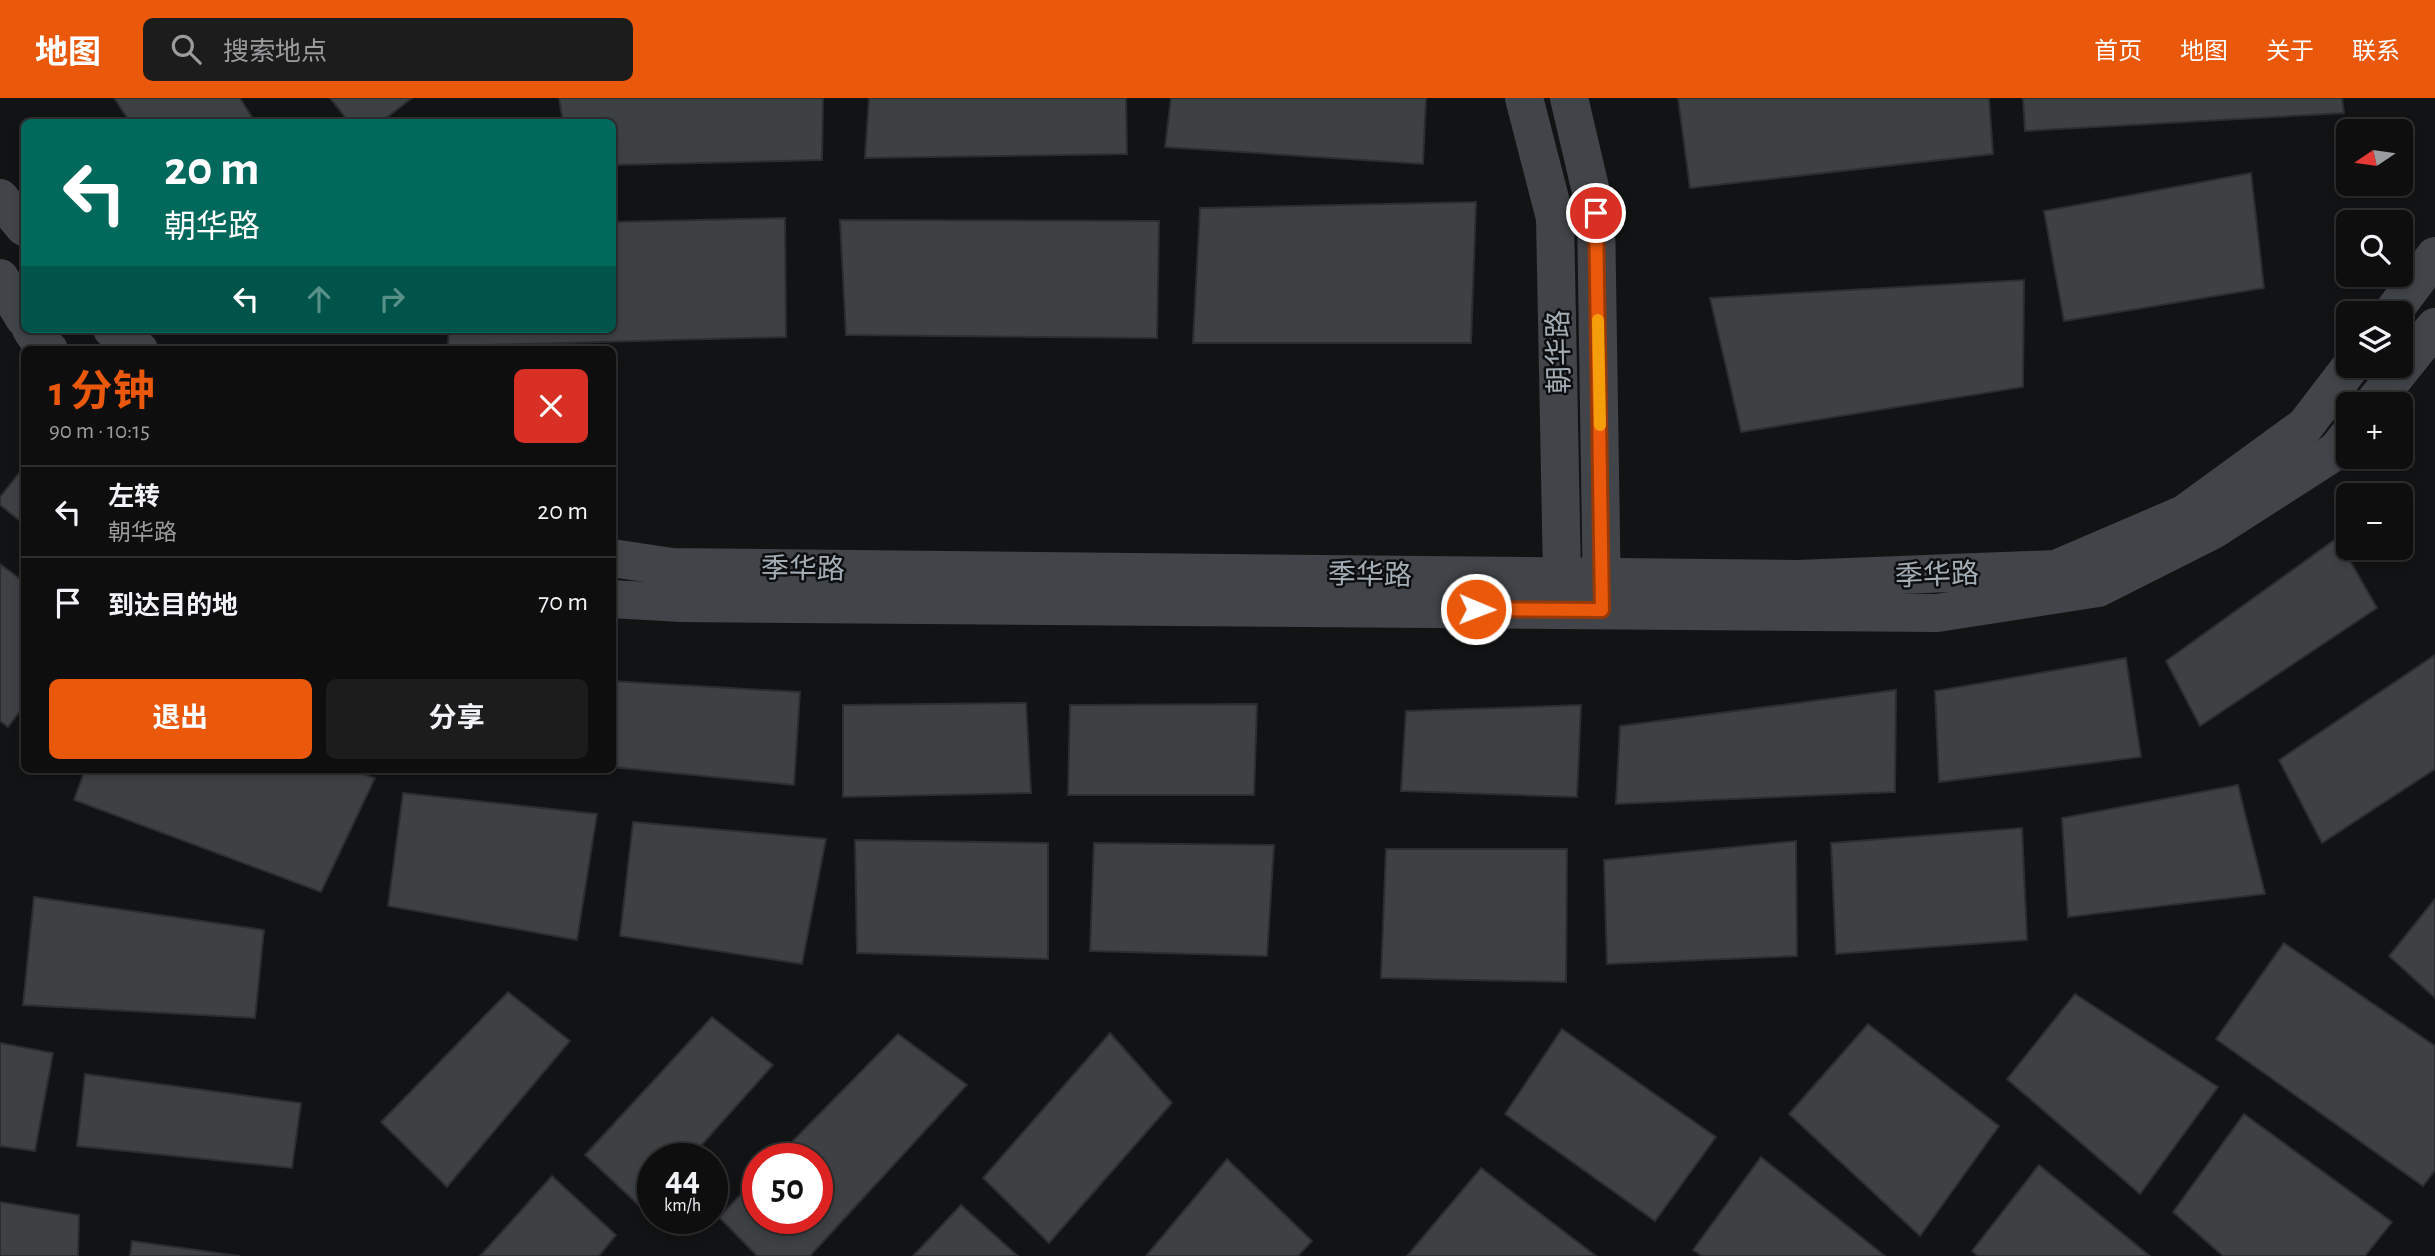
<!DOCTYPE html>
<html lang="zh">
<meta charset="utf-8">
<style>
body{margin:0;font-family:"Alegreya Sans","Noto Sans SC",sans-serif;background:#1c1c1d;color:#f1f3f6;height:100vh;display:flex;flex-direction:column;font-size:26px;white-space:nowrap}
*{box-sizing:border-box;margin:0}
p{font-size:23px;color:#9b9c9e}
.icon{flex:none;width:38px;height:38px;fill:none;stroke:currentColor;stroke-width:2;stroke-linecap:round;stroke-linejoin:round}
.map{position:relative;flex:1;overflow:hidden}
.details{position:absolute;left:21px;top:248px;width:595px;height:427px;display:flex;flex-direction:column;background:#0e0e0f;border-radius:10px;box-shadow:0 4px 10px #0003,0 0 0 2px #2e2e2f}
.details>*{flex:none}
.banner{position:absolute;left:21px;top:21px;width:595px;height:214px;border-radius:10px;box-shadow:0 4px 10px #0003,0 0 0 2px #2e2e2f;background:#00695c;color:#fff;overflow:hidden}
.needle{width:46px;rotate:257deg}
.tools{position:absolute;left:2336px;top:21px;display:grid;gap:14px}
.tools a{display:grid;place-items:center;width:77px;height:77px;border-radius:10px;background:#0e0e0f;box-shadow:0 4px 10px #0003,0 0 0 2px #2e2e2f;font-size:35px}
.speed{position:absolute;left:637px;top:1045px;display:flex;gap:14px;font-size:35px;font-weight:700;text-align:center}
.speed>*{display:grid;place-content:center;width:91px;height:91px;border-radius:50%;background:#0e0e0f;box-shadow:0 4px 10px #0003,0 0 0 2px #2e2e2f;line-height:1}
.speed small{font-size:18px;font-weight:400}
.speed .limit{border:10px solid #d22;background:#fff;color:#111}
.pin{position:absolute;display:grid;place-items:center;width:60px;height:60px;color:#fff;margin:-30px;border:4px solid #fff;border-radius:50%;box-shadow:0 2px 7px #0007}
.me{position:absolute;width:77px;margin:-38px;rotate:91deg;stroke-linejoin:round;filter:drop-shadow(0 0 5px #0008)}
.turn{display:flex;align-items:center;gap:24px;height:147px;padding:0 28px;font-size:32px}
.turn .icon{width:91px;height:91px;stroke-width:2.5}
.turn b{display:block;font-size:49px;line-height:60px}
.lanes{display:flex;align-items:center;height:66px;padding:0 28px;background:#0003;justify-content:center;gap:35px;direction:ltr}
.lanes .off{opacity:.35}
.round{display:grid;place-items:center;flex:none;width:74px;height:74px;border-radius:10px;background:#1c1c1d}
.headline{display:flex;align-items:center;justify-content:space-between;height:119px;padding:0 28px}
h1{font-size:42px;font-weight:700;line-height:52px;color:#ea580c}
.button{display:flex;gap:14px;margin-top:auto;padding:14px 28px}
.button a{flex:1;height:80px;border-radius:10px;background:#ea580c;color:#fff;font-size:28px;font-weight:700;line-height:80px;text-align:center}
.button a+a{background:#1c1c1d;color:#f1f3f6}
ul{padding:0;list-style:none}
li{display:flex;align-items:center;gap:21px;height:91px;padding:0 28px;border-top:2px solid #2e2e2f}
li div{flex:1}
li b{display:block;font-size:26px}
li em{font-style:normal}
header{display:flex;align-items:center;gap:42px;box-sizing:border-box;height:98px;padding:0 35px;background:#ea580c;color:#fff}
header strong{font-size:33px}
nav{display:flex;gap:38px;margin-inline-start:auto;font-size:24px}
.search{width:490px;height:63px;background:#1c1c1d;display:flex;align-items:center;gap:18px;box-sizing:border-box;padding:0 24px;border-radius:10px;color:#9b9c9e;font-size:26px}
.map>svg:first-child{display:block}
</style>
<header>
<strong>地图</strong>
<div class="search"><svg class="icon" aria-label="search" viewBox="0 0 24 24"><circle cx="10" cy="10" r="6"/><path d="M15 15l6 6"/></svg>搜索地点</div>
<nav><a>首页</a><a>地图</a><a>关于</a><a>联系</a></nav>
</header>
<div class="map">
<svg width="2435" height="1158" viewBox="0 0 2435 1158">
<rect width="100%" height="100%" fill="#121314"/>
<g fill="#3e4144" stroke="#2c2d30" stroke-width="2">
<path d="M114 0H240L255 24H130Z"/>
<path d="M330 0H412L381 24H349Z"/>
<path d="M559 0H823L822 62 612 67V24H563Z"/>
<path d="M869 0H1126L1127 56 865 60Z"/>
<path d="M1171 0H1426L1423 66 1165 49Z"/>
<path d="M1678 0H1989L1993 56 1690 90Z"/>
<path d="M2023 0H2342L2344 15 2025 33Z"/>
<path d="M2251 75 2264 190 2064 223 2044 113Z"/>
<path d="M1476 104 1471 245H1193L1200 110Z"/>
<path d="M785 120 786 239 448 248 449 231H612V124Z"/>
<path d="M840 122 1159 123 1157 240 846 237Z"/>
<path d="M2024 182 2023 289 1741 334 1710 200Z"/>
<path d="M24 369V426L0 407V399Z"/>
<path d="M2337 440 2377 510 2200 628 2166 563Z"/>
<path d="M0 466 24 484V608L8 629 0 623Z"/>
<path d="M2435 557V671L2322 745 2279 662Z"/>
<path d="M2126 560 2141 659 1939 684 1935 593Z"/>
<path d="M612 583 800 594 794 687 612 669Z"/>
<path d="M1896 592 1895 694 1616 706 1620 628Z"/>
<path d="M1026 605 1031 695 843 699V607Z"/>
<path d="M1257 606 1254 697H1068L1070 607Z"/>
<path d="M1581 607 1577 699 1401 693 1406 613Z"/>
<path d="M85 672H350L375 680 321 794 74 702Z"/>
<path d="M2238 687 2265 796 2068 819 2062 720Z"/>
<path d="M403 695 597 716 577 842 388 808Z"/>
<path d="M633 724 826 741 802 866 620 838Z"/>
<path d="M2022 730 2027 842 1836 856 1831 745Z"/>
<path d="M855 742 1048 745V861L857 855Z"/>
<path d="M1796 743 1797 858 1607 866 1604 762Z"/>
<path d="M1094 745 1274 747 1267 858 1090 853Z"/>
<path d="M1386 751H1567L1566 884 1381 880Z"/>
<path d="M34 799 264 832 255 920 23 907Z"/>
<path d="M2435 801V900L2389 858Z"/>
<path d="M2284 845 2435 948V1072L2423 1088 2216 941Z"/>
<path d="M508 894 570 943 447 1089 381 1024Z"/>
<path d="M2075 896 2218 989 2140 1096 2007 981Z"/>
<path d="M712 919 773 967 690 1060H653V1102L644 1112 585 1057Z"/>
<path d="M1868 926 1999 1028 1920 1138 1789 1016Z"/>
<path d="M1562 931 1716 1039 1655 1123 1505 1016Z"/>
<path d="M1110 935 1172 1005 1049 1145 983 1080Z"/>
<path d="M898 936 967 987 810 1158H757L719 1119 758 1079V1120H817V1060H776Z"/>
<path d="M0 945 53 955 35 1053 0 1048Z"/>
<path d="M85 976 301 1005 292 1070 77 1048Z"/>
<path d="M2244 1016 2392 1124 2365 1158H2223L2173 1114Z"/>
<path d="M1761 1059 1885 1158H1702L1693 1152Z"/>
<path d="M1227 1061 1312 1143 1298 1158H1146Z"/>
<path d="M2039 1067 2150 1158H1978L1972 1153Z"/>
<path d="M1481 1070 1596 1158H1407Z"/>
<path d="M552 1078 616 1137 599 1158H480Z"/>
<path d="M0 1104 79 1117 78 1158H0Z"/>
<path d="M961 1107 1018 1158H913Z"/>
<path d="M132 1143 240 1158H130Z"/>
</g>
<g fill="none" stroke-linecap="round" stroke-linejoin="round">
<g stroke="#414549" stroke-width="38">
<path d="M1524 0 1555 120 1562 478 1559 505"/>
<path d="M1569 0 1596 115 1602 503"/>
<path d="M0 100 24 129"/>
<path d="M0 180 24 220"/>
<path d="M2392 215 2435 158"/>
<path d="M31 231 40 245 49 252"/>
<path d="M112 231 139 252"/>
<path d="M2373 306 2435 229"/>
<path d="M612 460 672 469 1797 481 2056 471 2184 416 2305 328 2351 268"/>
<path d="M612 501 681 505 1937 515 2098 490 2213 432 2336 353 2348 338"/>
</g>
</g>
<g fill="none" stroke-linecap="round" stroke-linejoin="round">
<defs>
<path id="route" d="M1476 511 1602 512 1596 115"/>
</defs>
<use href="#route" stroke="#983908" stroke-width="18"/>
<use href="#route" stroke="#ea580c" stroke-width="12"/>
<path stroke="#f59e0b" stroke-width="12" d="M1598 222 1600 327"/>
</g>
<g text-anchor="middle" stroke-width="5" stroke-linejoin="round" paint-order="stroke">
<g font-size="28" fill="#a3adb5" stroke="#0d0e0f">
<text transform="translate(1558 254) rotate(-91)" y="10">朝华路</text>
<text transform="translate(803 470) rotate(1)" y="10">季华路</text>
<text transform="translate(1370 476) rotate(1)" y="10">季华路</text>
<text transform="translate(1937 476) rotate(-2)" y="10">季华路</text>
</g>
</g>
</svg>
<div class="tools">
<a><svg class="needle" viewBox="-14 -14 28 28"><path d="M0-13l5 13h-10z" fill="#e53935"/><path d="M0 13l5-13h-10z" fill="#9b9c9e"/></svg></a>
<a><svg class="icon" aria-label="search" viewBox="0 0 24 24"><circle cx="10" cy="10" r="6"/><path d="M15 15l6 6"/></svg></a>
<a><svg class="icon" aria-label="layers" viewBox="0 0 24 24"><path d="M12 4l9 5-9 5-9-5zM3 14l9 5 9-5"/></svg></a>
<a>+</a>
<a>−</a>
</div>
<div class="speed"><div>44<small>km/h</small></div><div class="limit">50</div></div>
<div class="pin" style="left:1596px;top:115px;background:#d93025"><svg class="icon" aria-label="arrive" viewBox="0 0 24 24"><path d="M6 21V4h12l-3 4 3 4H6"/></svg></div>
<svg class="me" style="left:1476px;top:511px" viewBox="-20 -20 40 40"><circle r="17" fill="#ea580c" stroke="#fff" stroke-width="3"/><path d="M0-11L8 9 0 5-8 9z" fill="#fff"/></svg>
<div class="banner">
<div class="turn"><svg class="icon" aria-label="left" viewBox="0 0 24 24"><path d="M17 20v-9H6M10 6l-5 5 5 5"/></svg><div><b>20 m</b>朝华路</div></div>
<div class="lanes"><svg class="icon" aria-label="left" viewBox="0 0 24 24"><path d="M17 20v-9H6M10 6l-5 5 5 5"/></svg><svg class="icon off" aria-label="ahead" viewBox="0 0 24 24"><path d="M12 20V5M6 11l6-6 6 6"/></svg><svg class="icon off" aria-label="right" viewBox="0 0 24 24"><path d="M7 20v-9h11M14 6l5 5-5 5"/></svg></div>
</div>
<section class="details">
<div class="headline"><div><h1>1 分钟</h1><p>90 m · 10:15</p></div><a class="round" style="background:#d93025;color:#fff"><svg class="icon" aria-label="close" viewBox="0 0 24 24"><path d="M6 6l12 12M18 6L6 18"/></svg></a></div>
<ul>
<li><svg class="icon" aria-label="left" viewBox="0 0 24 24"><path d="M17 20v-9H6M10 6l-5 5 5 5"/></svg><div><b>左转</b><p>朝华路</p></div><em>20 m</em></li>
<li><svg class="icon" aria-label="arrive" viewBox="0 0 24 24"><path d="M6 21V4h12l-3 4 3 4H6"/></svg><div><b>到达目的地</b></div><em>70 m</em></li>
</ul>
<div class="button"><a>退出</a><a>分享</a></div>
</section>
</div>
